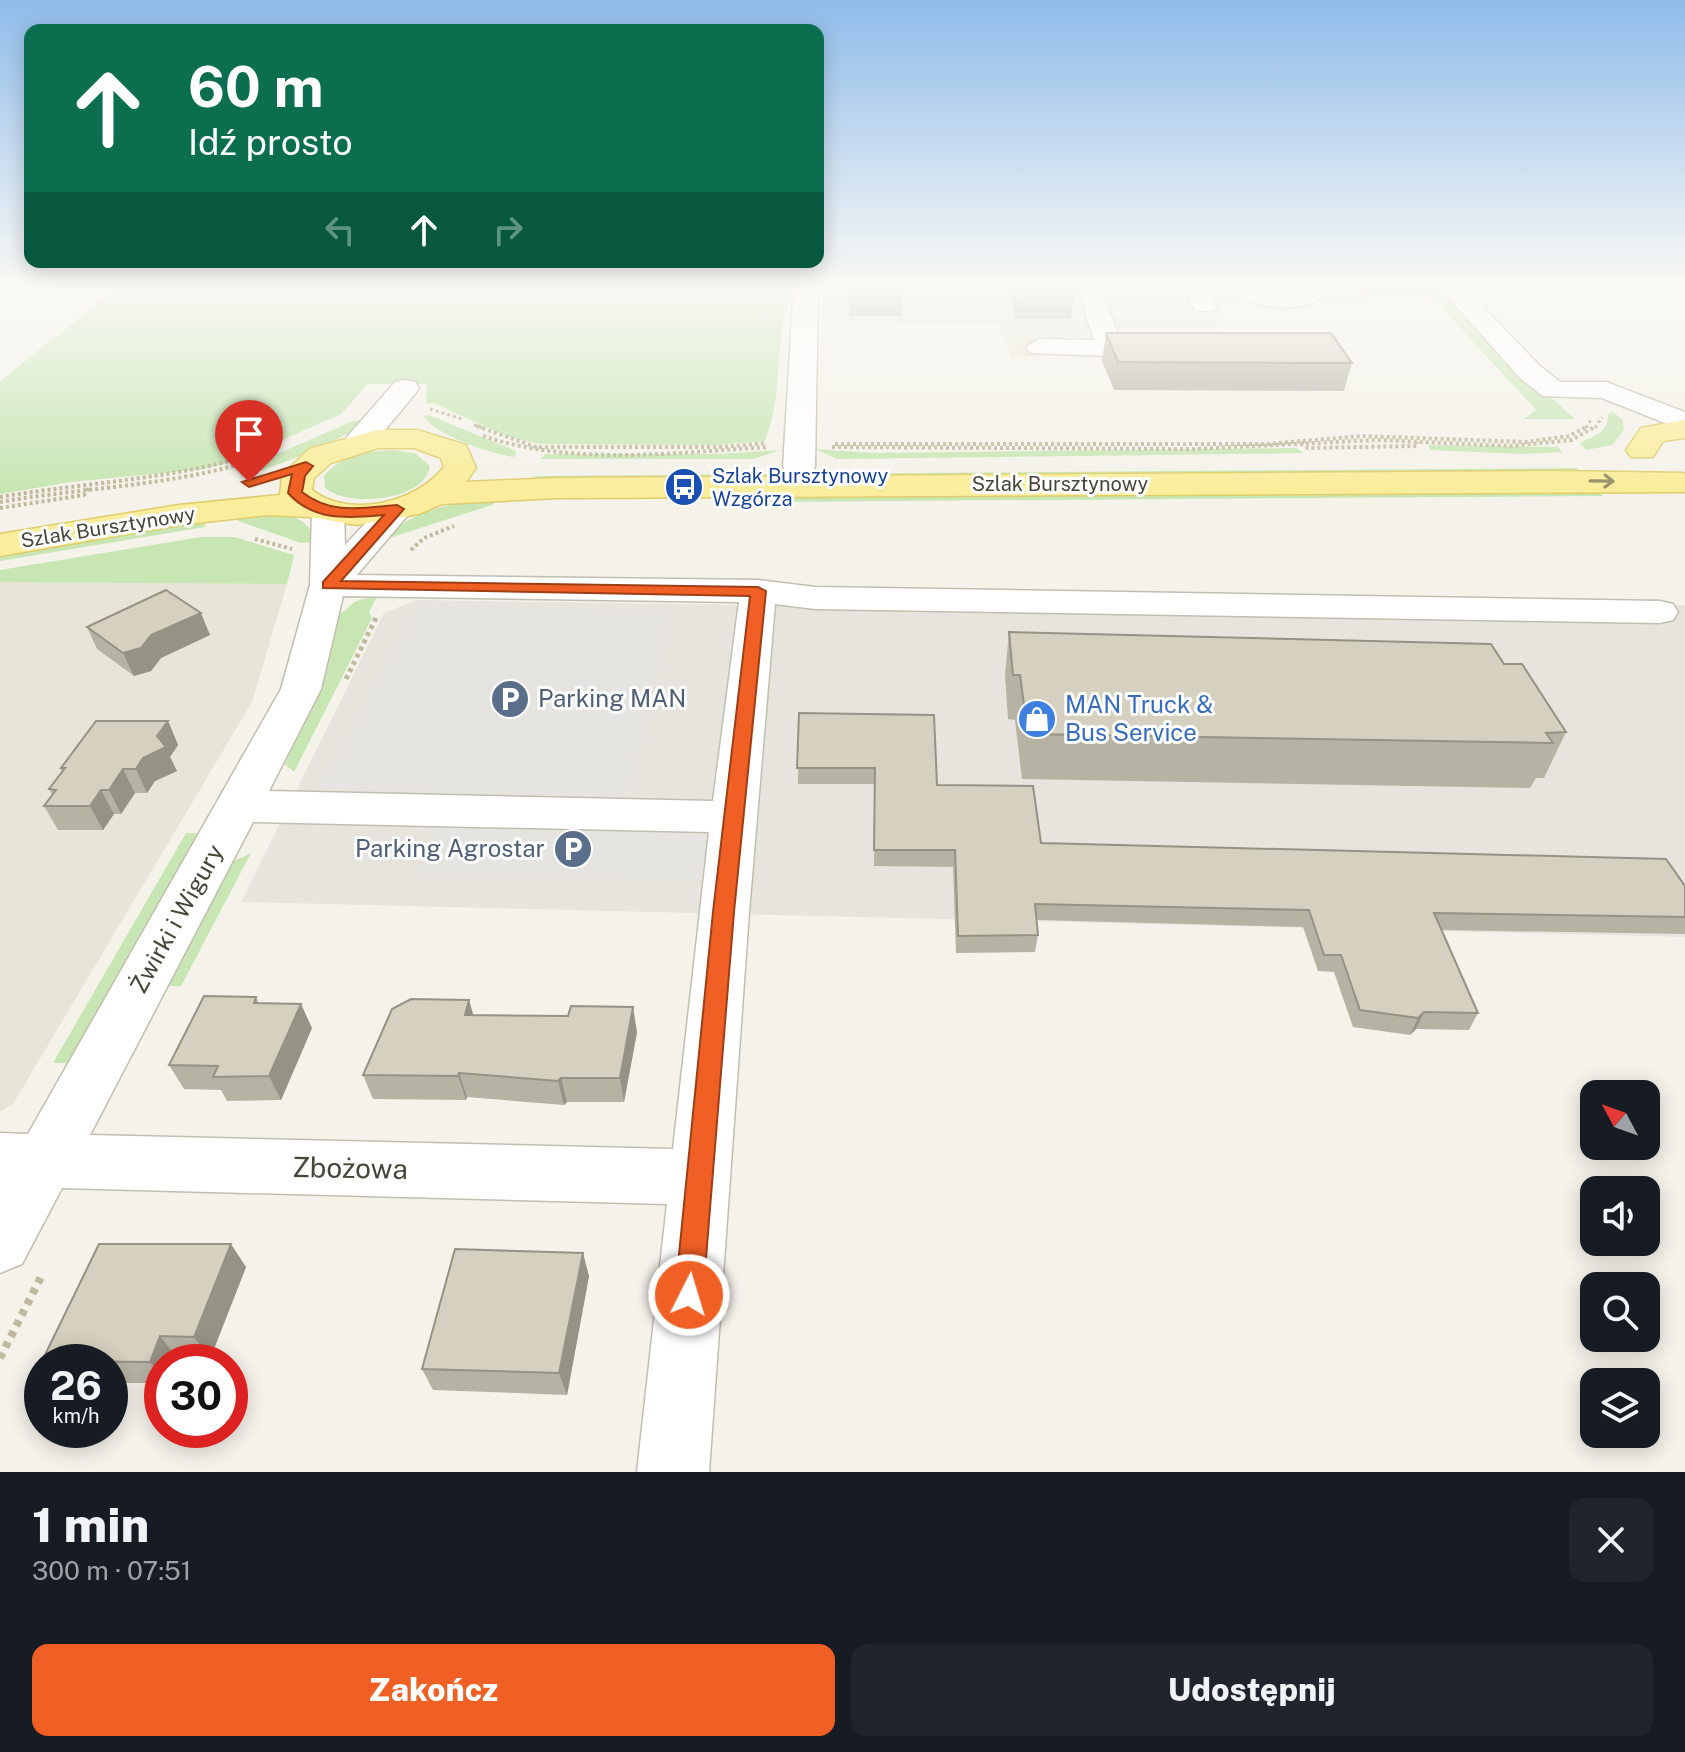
<!DOCTYPE html>
<html lang="pl">
<meta charset="utf-8">
<style>
body{margin:0;font-family:"Public Sans",sans-serif;background:#20242c;color:#f1f3f6;height:100vh;display:flex;flex-direction:column;font-size:30px;white-space:nowrap}
*{box-sizing:border-box;margin:0}
p{font-size:26px;color:#9ea1a6}
.icon{flex:none;width:44px;height:44px;fill:none;stroke:currentColor;stroke-width:2;stroke-linecap:round;stroke-linejoin:round}
.map{position:relative;height:1472px;overflow:hidden}
.drawer{display:flex;flex-direction:column;background:#171b24;flex:1}
.drawer>*{flex:none}
.guide{position:absolute;left:24px;top:24px;width:800px;height:244px;border-radius:16px;box-shadow:0 4px 20px #0003;background:#0b6e4f;color:#fff;overflow:hidden}
.needle{width:52px;rotate:311deg}
.tools{position:absolute;left:1580px;top:1080px;display:grid;gap:16px}
.tools a{display:grid;place-items:center;width:80px;height:80px;border-radius:16px;background:#171b24;box-shadow:0 4px 20px #0003;font-size:40px}
.speed{position:absolute;left:24px;top:1344px;display:flex;gap:16px;font-size:40px;font-weight:700;text-align:center}
.speed>*{display:grid;place-content:center;width:104px;height:104px;border-radius:50%;background:#171b24;box-shadow:0 4px 20px #0003;line-height:1}
.speed small{font-size:20px;font-weight:400}
.speed .limit{border:12px solid #d22;background:#fff;color:#111}
.pin{position:absolute;display:grid;place-items:center;width:68px;height:68px;color:#fff;margin:-82px -34px;border-radius:50% 50% 50% 0;rotate:-45deg;box-shadow:0 0 8px #0007}
.pin .icon{rotate:45deg}
.me{position:absolute;width:88px;margin:-44px;rotate:5deg;stroke-linejoin:round;filter:drop-shadow(0 0 6px #0008)}
.turn{display:flex;align-items:center;gap:28px;height:168px;padding:0 32px;font-size:36px}
.turn .icon{width:104px;height:104px;stroke-width:2.5}
.turn b{display:block;font-size:56px;line-height:68px}
.lanes{display:flex;align-items:center;height:76px;padding:0 32px;background:#0003;justify-content:center;gap:40px;direction:ltr}
.lanes .off{opacity:.35}
.round{display:grid;place-items:center;flex:none;width:84px;height:84px;border-radius:16px;background:#20242c}
.head{display:flex;align-items:center;justify-content:space-between;height:136px;padding:0 32px}
h1{font-size:48px;font-weight:800;line-height:60px}
.action{display:flex;gap:16px;margin-top:auto;padding:16px 32px}
.action a{flex:1;height:92px;border-radius:16px;background:#f06024;color:#fff;font-size:32px;font-weight:800;line-height:92px;text-align:center}
.action a+a{background:#20242c;color:#f1f3f6}
.map>svg:first-child{display:block}
</style>
<div class="map">
<svg width="1685" height="1472" viewBox="0 0 1685 1472">
<rect width="100%" height="100%" fill="#f4f2e9"/>
<g fill="#e8e5d8">
<path d="M824 283H1222L1232 301 1217 312 1219 323 1215 326 1227 351 1011 357 998 324 823 321Z"/>
<path d="M11 580 287 584 252 702 13 1104 0 1112V582Z"/>
</g>
<g fill="#e7e4de">
<path d="M1222 283H1355L1372 303 1232 301Z"/>
<path d="M417 600 1665 619 1654 605H1685V937L241 902 384 613Z"/>
</g>
<g fill="#c8e6b4">
<path d="M124 283H795C790 301 783 317 781 337 776 378 780 399 765 441L716 445 540 444 509 437 433 403 426 404 427 384H368L341 414 234 461 204 469 71 482 0 494V381Z"/>
<path d="M1356 283H1440L1524 373 1575 419H1524L1536 410 1430 295 1364 294Z"/>
<path d="M1613 412 1623 420 1624 430 1612 445 1586 450 1580 443C1595 435 1608 434 1608 414Z"/>
<path d="M429 415 516 451V453L514 457C494 455 432 434 424 416Z"/>
<path d="M367 419C349 439 268 470 240 477L248 467 353 421Z"/>
<path d="M1428 445 1558 447 1562 452 1522 454 1430 450Z"/>
<path d="M1297 448 1303 453 837 459 815 449 877 453Z"/>
<path d="M393 450 415 453 430 466C425 501 348 508 325 488L324 476C340 455 369 451 393 450Z"/>
<path d="M780 450 754 459H541L545 454H718Z"/>
<path d="M1577 468 1581 473 534 480 535 476Z"/>
<path d="M1597 490 1603 496 752 502 784 496Z"/>
<path d="M499 498 492 505 383 540C414 508 456 502 499 498Z"/>
<path d="M250 514C278 515 308 510 315 542L301 543 238 521V516Z"/>
<path d="M205 521V527L0 561V554Z"/>
<path d="M201 537H234L294 555 287 584 0 582V570Z"/>
<path d="M378 595 369 612 372 618 294 772 285 764 324 681 338 616 356 601Z"/>
<path d="M186 833H200L70 1063H53Z"/>
<path d="M251 853 181 986H167L232 862Z"/>
</g>
<g fill="#e6e4e1">
<path d="M418 606 670 610 630 796 320 788Z"/>
<path d="M440 816 722 823 716 881 417 875Z"/>
</g>
<g fill="none" stroke-linecap="round" stroke-linejoin="round">
<defs>
<g id="minor">
<path d="M794 283H818L815 467 810 474H788L783 467Z"/>
<path d="M1076 283H1099L1123 348 1110 356 1030 353 1026 347 1039 339 1094 340Z"/>
<path d="M1181 283H1203L1216 306 1213 311H1195Z"/>
<path d="M1220 283C1248 281 1271 296 1301 290L1298 283H1320L1326 293C1307 319 1237 307 1220 283Z"/>
<path d="M1436 283H1460L1540 366 1560 382H1606L1685 412V431L1602 398 1543 396 1520 378Z"/>
<path d="M405 380 415 382 419 388 415 394 369 449H347L343 443 347 437 395 382Z"/>
<path d="M397 499 409 502 413 509 357 575 758 580 815 587 1660 601 1673 604 1678 612 1673 620 1660 623 815 609 775 604 749 912 709 1472H637L667 1204 62 1188 22 1264 0 1273V1133L28 1134 281 689 310 585 312 512 316 505 328 502 340 505 344 512 345 545 385 502ZM343 596 739 602 713 801 269 791 321 689ZM253 822 709 832 673 1149 90 1135Z"/>
</g>
<g id="major">
<path d="M1685 420V438L1663 441 1653 457H1631L1626 450 1641 428Z"/>
<path d="M378 430H417L466 445 476 468 466 482 558 478 1554 471 1682 473 1685 474V492L558 498 442 504 419 514 356 525 311 517 267 515 179 525 0 556V534L179 505 280 495 282 475 309 449ZM378 448H414L441 458 444 467C416 503 349 519 312 490L314 478 331 463Z"/>
</g>
</defs>
<use href="#minor" stroke="#c2beaf" stroke-width="3"/>
<use href="#major" stroke="#dfcd6c" stroke-width="3"/>
<g stroke="#c0b99e" stroke-width="3" stroke-dasharray="3 3" stroke-linecap="butt">
<path d="M430 409 462 419"/>
<path d="M474 425 483 428"/>
<path d="M1586 428 1592 418"/>
<path d="M1595 428 1602 417"/>
</g>
<g stroke="#c0b99e" stroke-width="4" stroke-dasharray="3 3" stroke-linecap="butt">
<path d="M477 426 539 448"/>
<path d="M483 436C574 466 673 453 767 447"/>
<path d="M1301 443 1308 448 1417 446V442"/>
<path d="M835 444H1266L1363 436 1526 442 1569 436 1588 426"/>
<path d="M539 447H723L765 443"/>
<path d="M832 447 1193 449 1377 440 1510 446 1572 440 1596 426"/>
<path d="M0 497C95 481 190 479 281 445"/>
<path d="M0 502C92 486 186 486 274 453"/>
<path d="M0 508 84 495 89 487"/>
<path d="M255 539 292 549"/>
<path d="M411 550 424 538 454 526"/>
</g>
<path stroke="#c0b99e" stroke-width="5" stroke-dasharray="4 4" stroke-linecap="butt" d="M346 679 377 616"/>
<path stroke="#c0b99e" stroke-width="8" stroke-dasharray="6 6" stroke-linecap="butt" d="M0 1358 43 1273"/>
<use href="#minor" fill="#fff" fill-rule="evenodd"/>
<use href="#major" fill="#faed9c" fill-rule="evenodd"/>
</g>
<g fill="#b7b3a4">
<path d="M848 283H903L902 316H849Z"/>
<path d="M1008 283H1076L1071 319H1015Z"/>
<path d="M1106 333 1352 363 1344 391 1114 390 1102 361Z"/>
<path d="M87 627 210 635 161 658 151 671 134 676 97 649Z"/>
<path d="M1009 632 1504 664 1566 732 1544 778H1536L1530 788 1022 779 1015 720 1008 719 1005 675Z"/>
<path d="M799 713 937 785 1041 843 1685 886V934L1441 930 1478 1013 1469 1030 1416 1029 1410 1035 1353 1027 1334 972 1318 971 1303 927 1037 920 1038 935 1035 952 956 953 953 867 874 866 875 784H798Z"/>
<path d="M168 721 178 745 170 757 177 771 155 781 147 793H135L121 814H114L103 830H58L44 806 52 794 49 789 62 772 61 768Z"/>
<path d="M256 997 259 1003 312 1028 281 1100 227 1101 221 1090 184 1089 169 1065Z"/>
<path d="M473 1015 637 1032 624 1102H567L564 1105 467 1097 466 1100 373 1099 363 1075Z"/>
<path d="M246 1267 210 1359 177 1358 176 1362H162V1383H110V1362H43L42 1361Z"/>
<path d="M589 1276 567 1395 433 1390 422 1369Z"/>
</g>
<g fill="#959286">
<path d="M201 613 210 635 161 658 151 671 134 676 123 653 151 635Z"/>
<path d="M168 721 178 745 170 757 177 771 155 781 147 793 136 769Z"/>
<path d="M123 769 135 793 121 814 109 790Z"/>
<path d="M101 790 114 814 103 830 90 806Z"/>
<path d="M469 1000 476 1024 465 1015Z"/>
<path d="M301 1004 312 1028 281 1100 269 1076Z"/>
<path d="M633 1007 637 1032 624 1102 620 1078Z"/>
<path d="M1424 1012 1416 1029 1410 1035 1418 1018Z"/>
<path d="M459 1073 467 1097 466 1100 458 1076Z"/>
<path d="M561 1078 567 1102 564 1105 558 1081Z"/>
<path d="M231 1244 246 1267 210 1359 194 1337Z"/>
<path d="M583 1253 589 1276 567 1395 559 1373Z"/>
<path d="M160 1336 177 1358 176 1362H162V1377L150 1362Z"/>
</g>
<g fill="#d5d0bf" stroke="#959286" stroke-width="2">
<path d="M1106 333H1331L1352 363 1118 362Z"/>
<path d="M166 590 201 613 151 635 141 648 123 653 87 627Z"/>
<path d="M1009 632 1491 644 1504 664H1522L1566 732 1546 733 1553 743 1028 734 1020 675H1013Z"/>
<path d="M799 713 934 715 937 785 1033 786 1041 843 1666 859 1685 886V917L1434 913 1478 1013 1424 1012 1418 1018 1360 1010 1341 955H1324L1309 910 1035 904 1038 935 958 936 955 850H874L875 768H797Z"/>
<path d="M96 721H168L157 736 166 747 143 758 136 769H123L109 790H101L90 806H44L56 790 49 789 65 768H61Z"/>
<path d="M204 996 256 997 254 1003 301 1004 269 1076 213 1077 218 1066 169 1065Z"/>
<path d="M411 999 469 1000 465 1015 568 1016 571 1006 633 1007 620 1078H561L558 1081 459 1073 458 1076 363 1075 392 1009Z"/>
<path d="M99 1244H231L194 1337 160 1336 150 1362 42 1361Z"/>
<path d="M455 1249 583 1253 559 1373 422 1369Z"/>
</g>
<defs><path id="oneway-shaft" d="M-6 0H5M1.5-3L5.5 0L1.5 3" fill="none" stroke-width="1.6" stroke-linecap="round" stroke-linejoin="round" transform="scale(2)"/></defs>
<use stroke="#989065" href="#oneway-shaft" transform="translate(1602 481) rotate(1)"/>
<linearGradient id="sky" x2="0" y2="1"><stop stop-color="#8fbcea"/><stop offset="0.58" stop-color="#faf9f5"/><stop offset="1" stop-color="#faf9f5" stop-opacity="0"/></linearGradient>
<rect width="1685" height="489" fill="url(#sky)"/>
<path fill="#f06024" stroke="#9c3e17" stroke-width="2" d="M306 462 313 466 305 476 302 492C331 515 362 508 397 505L404 509 341 581 758 587 766 591 734 912 703 1295 699 1305 689 1309 679 1305 675 1295 713 912 750 596 323 588V582L384 515C349 518 314 522 288 493L292 474 249 487 242 482Z"/>
<defs>
<symbol id="bus-disc" viewBox="-11 -11 22 22"><circle r="9.5" fill="#1a4fb4" stroke="#fff"/><path d="M-5-6H5V4H4V6H2V4H-2V6H-4V4H-5ZM-3.5-4V0h7V-4ZM-3.5 1.2v1.5H-2V1.2ZM2 1.2v1.5H3.5V1.2Z" fill="#fff"/></symbol>
<symbol id="parking-disc" viewBox="-11 -11 22 22"><circle r="9.5" fill="#5c6f8a" stroke="#fff"/><path d="M-3.5-5.5H1a3.5 3.5 0 0 1 0 7H-1V5.5H-3.5ZM-1-3.4V-.6H.8a1.4 1.4 0 0 0 0-2.8Z" fill="#fff"/></symbol>
<symbol id="shop-disc" viewBox="-11 -11 22 22"><circle r="9.5" fill="#3f7fe0" stroke="#fff"/><path d="M-5-2.5h2.3a2.7 3.5 0 0 1 5.4 0H5L5.5 6h-11ZM-1.5-2.5h3a1.5 2.3 0 0 0-3 0Z" fill="#fff"/></symbol>
</defs>
<g fill-rule="evenodd">
<use href="#bus-disc" x="662" y="465" width="44" height="44"/>
<use href="#parking-disc" x="488" y="677" width="44" height="44"/>
<use href="#shop-disc" x="1015" y="697" width="44" height="44"/>
<use href="#parking-disc" x="551" y="827" width="44" height="44"/>
</g>
<g text-anchor="middle" stroke-width="6" stroke-linejoin="round" paint-order="stroke">
<g font-size="20" fill="#164399" stroke="#fff" text-anchor="start">
<text x="712" y="483">Szlak Bursztynowy<tspan x="712" dy="23">Wzgórza</tspan></text>
</g>
<g font-size="20" fill="#474438" stroke="#fff">
<text x="1060" y="491">Szlak Bursztynowy</text>
<text transform="translate(108 527) rotate(-9)" y="7">Szlak Bursztynowy</text>
</g>
<g font-size="24" fill="#4e5e75" stroke="#fff" text-anchor="start">
<text x="538" y="707">Parking MAN</text>
<text x="545" y="857" text-anchor="end">Parking Agrostar</text>
</g>
<g font-size="24" fill="#366cbe" stroke="#fff" text-anchor="start">
<text x="1065" y="713">MAN Truck &amp;<tspan x="1065" dy="28">Bus Service</tspan></text>
</g>
<g font-size="24" fill="#474438" stroke="#fff">
<text transform="translate(177 919) rotate(-61)" y="8">Żwirki i Wigury</text>
</g>
<g font-size="28" fill="#474438" stroke="#fff">
<text transform="translate(350 1168) rotate(1)" y="10">Zbożowa</text>
</g>
</g>
</svg>
<div class="tools">
<a><svg class="needle" viewBox="-14 -14 28 28"><path d="M0-13l5 13h-10z" fill="#e53935"/><path d="M0 13l5-13h-10z" fill="#9ea1a6"/></svg></a>
<a><svg class="icon" aria-label="sound" viewBox="0 0 24 24"><path d="M4 9h4l5-4v14l-5-4H4zM17 9q2 3 0 6"/></svg></a>
<a><svg class="icon" aria-label="search" viewBox="0 0 24 24"><circle cx="10" cy="10" r="6"/><path d="M15 15l6 6"/></svg></a>
<a><svg class="icon" aria-label="layers" viewBox="0 0 24 24"><path d="M12 4l9 5-9 5-9-5zM3 14l9 5 9-5"/></svg></a>
</div>
<div class="speed"><div>26<small>km/h</small></div><div class="limit">30</div></div>
<div class="pin" style="left:249px;top:482px;background:#d93025"><svg class="icon" aria-label="arrive" viewBox="0 0 24 24"><path d="M6 21V4h12l-3 4 3 4H6"/></svg></div>
<svg class="me" style="left:689px;top:1295px" viewBox="-20 -20 40 40"><circle r="17" fill="#f06024" stroke="#fff" stroke-width="3"/><path d="M0-11L8 9 0 5-8 9z" fill="#fff"/></svg>
<div class="guide">
<div class="turn"><svg class="icon" aria-label="ahead" viewBox="0 0 24 24"><path d="M12 20V5M6 11l6-6 6 6"/></svg><div><b>60 m</b>Idź prosto</div></div>
<div class="lanes"><svg class="icon off" aria-label="left" viewBox="0 0 24 24"><path d="M17 20v-9H6M10 6l-5 5 5 5"/></svg><svg class="icon" aria-label="ahead" viewBox="0 0 24 24"><path d="M12 20V5M6 11l6-6 6 6"/></svg><svg class="icon off" aria-label="right" viewBox="0 0 24 24"><path d="M7 20v-9h11M14 6l5 5-5 5"/></svg></div>
</div>
</div>
<section class="drawer">
<div class="head"><div><h1>1 min</h1><p>300 m · 07:51</p></div><a class="round"><svg class="icon" aria-label="close" viewBox="0 0 24 24"><path d="M6 6l12 12M18 6L6 18"/></svg></a></div>
<div class="action"><a>Zakończ</a><a>Udostępnij</a></div>
</section>
